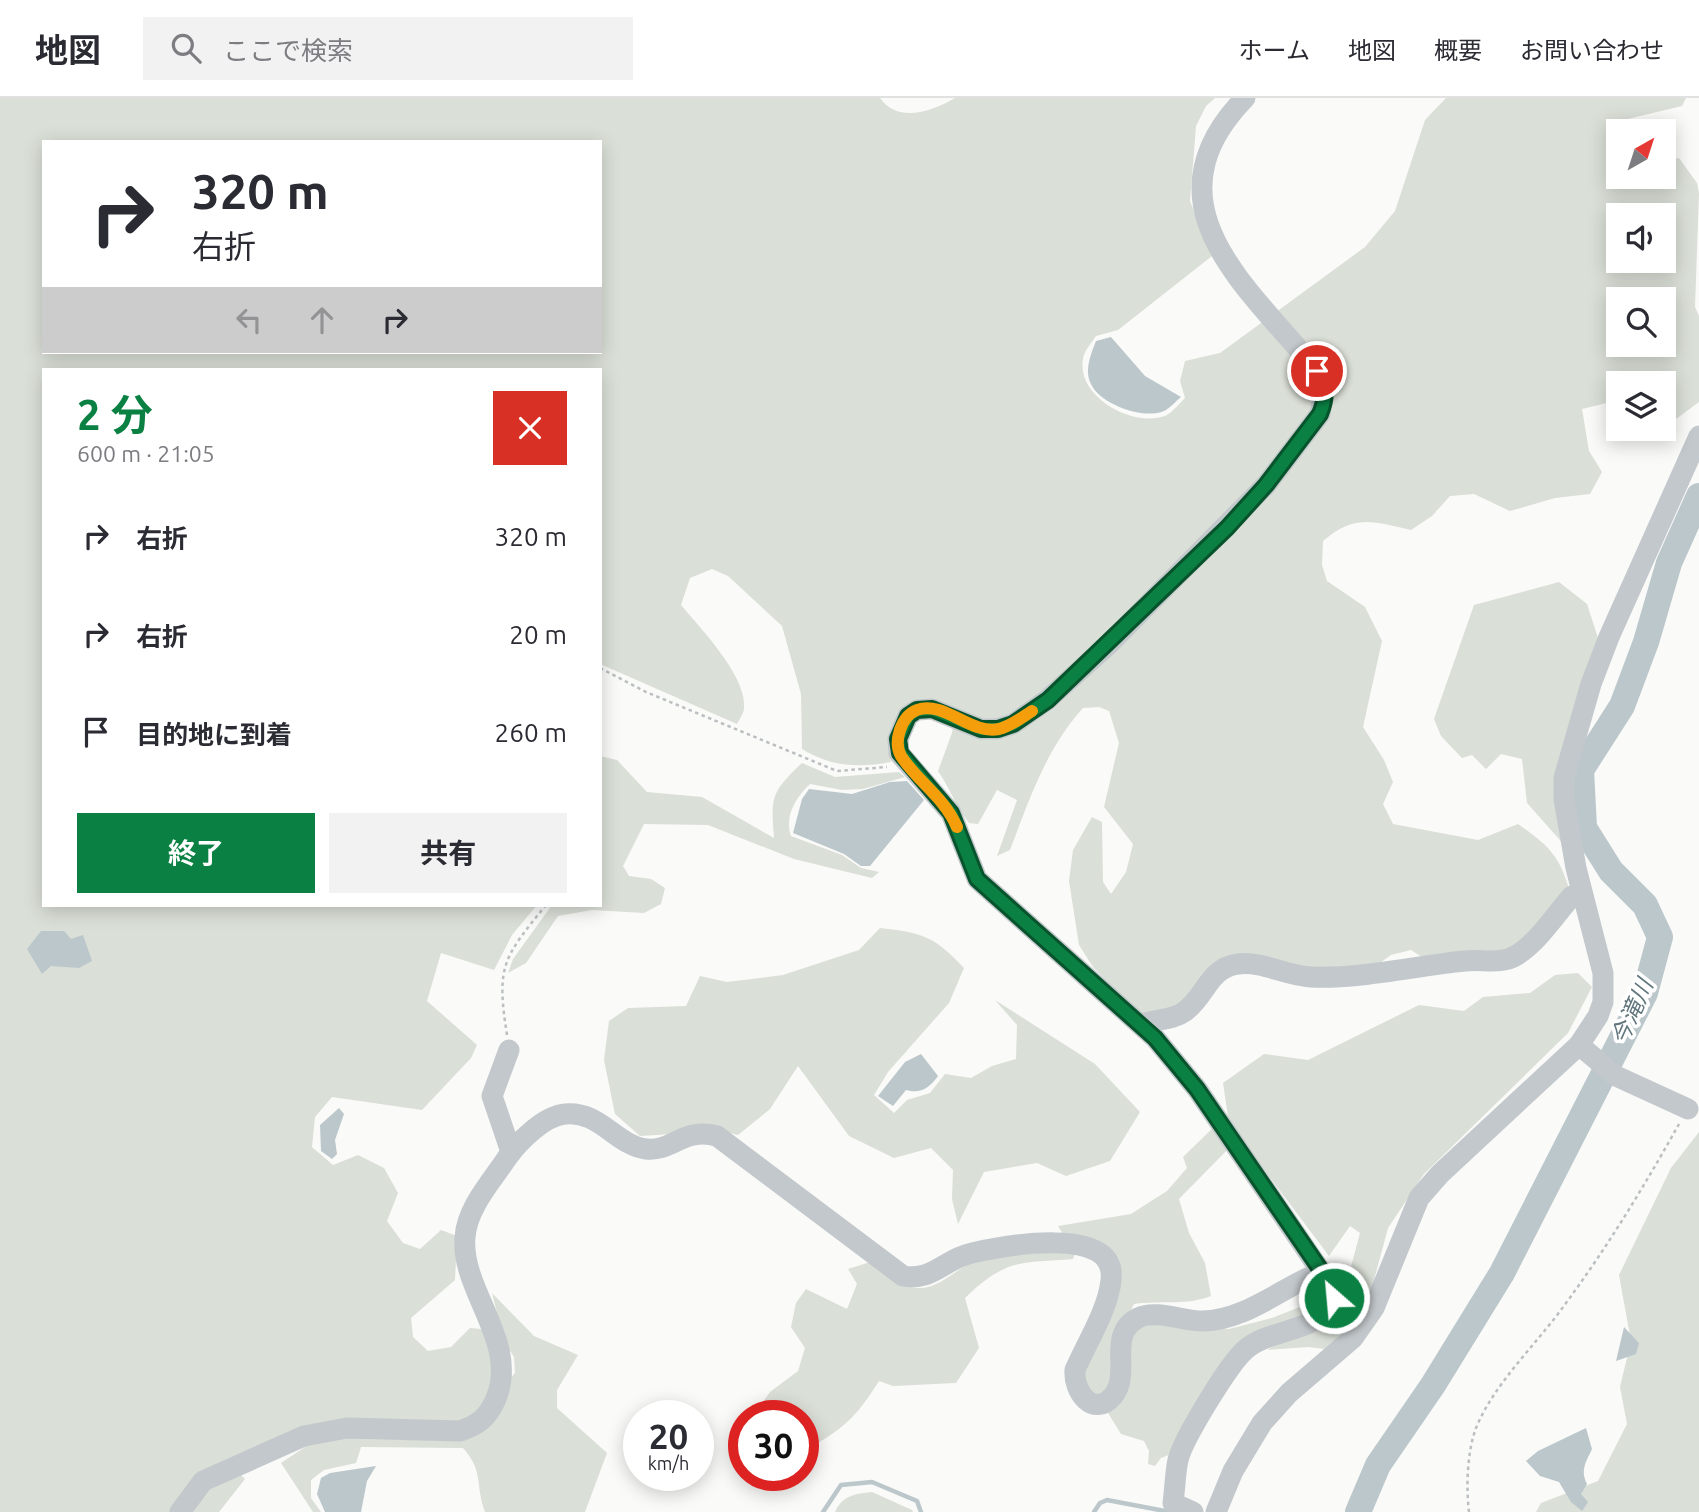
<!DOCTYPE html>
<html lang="ja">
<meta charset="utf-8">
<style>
body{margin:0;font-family:Ubuntu,"Noto Sans JP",sans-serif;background:#f2f2f3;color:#2b2b33;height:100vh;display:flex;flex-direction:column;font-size:26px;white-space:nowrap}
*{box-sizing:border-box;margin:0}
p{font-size:23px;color:#7c7c81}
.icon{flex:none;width:38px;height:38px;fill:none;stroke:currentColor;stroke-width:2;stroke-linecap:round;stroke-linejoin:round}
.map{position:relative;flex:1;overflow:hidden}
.drawer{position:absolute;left:42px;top:270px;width:560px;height:539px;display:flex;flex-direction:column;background:#fff;border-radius:0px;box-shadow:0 4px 18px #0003}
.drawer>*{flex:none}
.guide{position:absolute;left:42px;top:42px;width:560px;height:214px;border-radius:0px;box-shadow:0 4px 18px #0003;background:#fff;color:#2b2b33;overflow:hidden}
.needle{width:46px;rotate:39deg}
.fabs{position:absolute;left:1606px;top:21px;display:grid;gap:14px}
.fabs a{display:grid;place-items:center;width:70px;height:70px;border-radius:0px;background:#fff;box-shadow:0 4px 18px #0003;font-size:35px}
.speed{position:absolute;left:623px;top:1302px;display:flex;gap:14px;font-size:35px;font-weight:700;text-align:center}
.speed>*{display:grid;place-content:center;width:91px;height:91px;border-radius:50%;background:#fff;box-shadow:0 4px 18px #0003;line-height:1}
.speed small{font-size:18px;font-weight:400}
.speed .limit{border:10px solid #d22;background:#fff;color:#111}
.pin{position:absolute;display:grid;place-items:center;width:60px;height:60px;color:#fff;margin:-30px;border:4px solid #fff;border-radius:50%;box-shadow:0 2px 7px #0007}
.me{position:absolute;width:77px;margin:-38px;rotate:333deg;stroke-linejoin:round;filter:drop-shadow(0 0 5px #0008)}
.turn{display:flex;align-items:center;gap:24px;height:147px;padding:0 35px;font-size:32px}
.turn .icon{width:91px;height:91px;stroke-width:2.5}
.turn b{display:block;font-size:49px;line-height:60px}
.lanes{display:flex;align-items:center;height:66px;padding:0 35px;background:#0003;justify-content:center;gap:35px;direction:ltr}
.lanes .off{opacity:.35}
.round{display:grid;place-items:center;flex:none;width:74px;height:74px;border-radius:0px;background:#f2f2f3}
.headline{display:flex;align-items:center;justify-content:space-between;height:119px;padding:0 35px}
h1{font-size:42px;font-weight:700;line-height:52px;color:#0b8043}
.cta{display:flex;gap:14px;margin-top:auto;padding:14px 35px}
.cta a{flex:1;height:80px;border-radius:0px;background:#0b8043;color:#fff;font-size:28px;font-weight:700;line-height:80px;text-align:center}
.cta a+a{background:#f2f2f3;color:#2b2b33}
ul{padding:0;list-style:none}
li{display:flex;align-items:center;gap:21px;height:98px;padding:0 35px}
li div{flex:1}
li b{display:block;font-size:26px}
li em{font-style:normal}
header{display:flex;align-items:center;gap:42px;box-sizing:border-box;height:98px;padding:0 35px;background:#fff;border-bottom:2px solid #e1e1e2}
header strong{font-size:33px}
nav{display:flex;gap:38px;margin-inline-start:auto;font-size:24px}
.search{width:490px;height:63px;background:#f2f2f3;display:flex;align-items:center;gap:18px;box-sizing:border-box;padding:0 24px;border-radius:0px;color:#7c7c81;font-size:26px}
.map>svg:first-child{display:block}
</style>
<header>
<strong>地図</strong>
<div class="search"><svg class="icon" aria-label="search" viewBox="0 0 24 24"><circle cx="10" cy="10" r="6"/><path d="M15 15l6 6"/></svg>ここで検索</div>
<nav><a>ホーム</a><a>地図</a><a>概要</a><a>お問い合わせ</a></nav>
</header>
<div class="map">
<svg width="1699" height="1414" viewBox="0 0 1699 1414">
<rect width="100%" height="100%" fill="#fafaf8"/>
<g fill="#dadfd7" fill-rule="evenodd">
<path d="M0 0H880C898 26 933 13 955 0H1215L1206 8 1196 28 1190 103 1212 158 1118 232 1096 238C1092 244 1086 251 1084 257 1072 296 1131 330 1165 318 1172 315 1180 305 1185 300L1180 283 1185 263 1220 255 1365 149 1395 113 1425 22 1446 0H1686L1682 8 1615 24 1619 36V79H1664V62L1679 60 1697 85 1699 95 1695 209 1699 218V304L1664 330V285H1619V302L1582 311 1589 353 1602 374 1590 396 1555 400 1510 413 1474 396 1450 398 1432 418 1411 432C1373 423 1354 416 1323 443L1322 467 1327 483 1365 509 1382 543 1363 629 1384 662 1393 684 1383 706 1393 726 1478 742 1518 726C1547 747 1559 756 1569 791L1529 839 1510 852 1425 861 1411 852 1391 857 1377 867 1313 870 1252 859C1216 885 1184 917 1138 915L1093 869 1079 847 1069 783 1073 752 1092 719 1102 724 1103 784 1111 796 1126 774 1133 746 1104 709 1119 645 1109 613 1099 609 1083 610C1046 651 1030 700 1010 752L997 758 1017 702 997 692 978 726 969 725C956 709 950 690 938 673L952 635 956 611 913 604 888 650 891 664C857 670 832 669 802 651L801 596 782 528 728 478 712 471 690 480 681 507C700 530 747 578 744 610 744 615 739 622 737 626L600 566V271H44V807H537L512 837 494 872 441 855 427 903 477 947 471 960 422 1012 332 999 315 1019 312 1049 333 1067 358 1057 384 1070 398 1095 387 1123 403 1145 420 1151 441 1132 457 1138 455 1182 411 1220 413 1239 428 1253 451 1249 470 1230 481 1231 493 1250 496 1275 485 1308 464 1324 373 1325 193 1383 176 1414H0ZM44 44H600V254H44ZM1619 117H1664V163H1619ZM1619 201H1664V247H1619Z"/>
<path d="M1559 484 1587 506 1598 540 1583 584 1567 750 1527 705 1522 661 1501 656 1486 671 1472 657 1462 660 1441 638 1434 621 1474 507Z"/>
<path d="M600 658 617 662 647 694 702 699 774 740C771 700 770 695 802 665L835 679 899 674 905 679 863 691 842 692 810 686C796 699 784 718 791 738L842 757 861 770 879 774 872 780 794 761 708 727 644 726 623 768 629 778 651 781 665 790 661 806 644 815 592 812 558 818 526 865 508 875 513 861 552 807H600Z"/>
<path d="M880 830C923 835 934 838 964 870L949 905 888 974 874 997 894 1015 907 1002 930 995 945 976 971 980 992 968 1016 961 1017 927 995 902 1095 966 1140 1014 1110 1063 1066 1078 1037 1065 984 1074 958 1126 952 1101 953 1072 931 1050 894 1060 849 1038 798 968 770 1011 738 1037 706 1029 673 1036 640 1038 615 1016 604 962 609 923 628 910 686 908 700 878 727 884 783 877 859 852Z"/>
<path d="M1578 875 1592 889 1568 935 1424 1076 1388 1130 1370 1197 1353 1230 1325 1251 1308 1249 1268 1252 1284 1240 1336 1225 1360 1135 1350 1128 1329 1158 1229 1025 1223 985 1264 956 1308 962 1419 907 1464 913 1483 899 1530 895 1555 877Z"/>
<path d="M1214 1029 1230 1049 1179 1101 1189 1135 1205 1165 1211 1198C1186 1208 1161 1202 1134 1206L1114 1244V1277L1102 1298 1086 1294 1084 1263C1107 1234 1122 1199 1119 1161L1095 1142 1063 1136 1058 1128 1131 1116 1167 1093 1187 1070 1183 1059Z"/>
<path d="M1699 1034V1414H1536L1541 1405 1598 1383 1627 1326 1620 1289 1631 1243 1619 1177 1671 1070Z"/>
<path d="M1076 1153 1073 1161C1020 1165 1005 1161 965 1200L979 1250 956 1285 893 1288 879 1283C855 1321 843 1331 804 1353L803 1318H753L770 1294 798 1273 805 1250 791 1229 796 1205 806 1191 847 1211 857 1186 848 1171 870 1164C883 1171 902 1189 917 1190 940 1192 957 1168 979 1162 1010 1154 1044 1154 1076 1153Z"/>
<path d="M492 1195 534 1238 578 1257 557 1292V1310L607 1355 585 1414H485C475 1387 484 1373 463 1350L361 1349 356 1365 324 1372 311 1382V1400L321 1414H313L281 1365 311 1345 352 1335 462 1338 510 1281 515 1275 514 1259 504 1243Z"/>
<path d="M1320 1201 1324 1206 1313 1217 1244 1244 1174 1355 1161 1360 1155 1368 1148 1366 1149 1353 1144 1343 1121 1336 1108 1315 1119 1305 1131 1233 1159 1224 1229 1231 1272 1220Z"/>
<path d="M239 1375 245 1381 219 1414H187L207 1388Z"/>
<path d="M872 1394 912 1412 913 1414H835C843 1397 855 1396 872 1394Z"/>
</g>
<g fill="#bbc7cb">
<path d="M1111 239 1145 278 1181 299C1176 303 1169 311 1164 313 1143 322 1100 306 1091 286 1084 272 1091 256 1096 243Z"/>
<path d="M907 683 924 702 870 768H861L844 756 793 735 802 701 809 691 852 696 890 684Z"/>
<path d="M41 833H64L71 841 83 837 92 863 79 870 51 868 42 876 27 851Z"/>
<path d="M921 956 938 978C929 990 921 996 906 992L893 1008 878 998 905 964Z"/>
<path d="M339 1010 344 1016 335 1042 337 1056 332 1061 321 1053 320 1027Z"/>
<path d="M1624 1229 1639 1245 1636 1256 1616 1263Z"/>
<path d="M1586 1330 1592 1351C1586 1364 1580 1372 1587 1386L1581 1396 1588 1404 1582 1413 1571 1404 1559 1384 1540 1378 1526 1363 1538 1353Z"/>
<path d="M376 1368 367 1383 361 1414H325L317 1396 321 1380 330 1375Z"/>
</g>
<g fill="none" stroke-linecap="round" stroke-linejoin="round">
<g stroke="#bbc7cb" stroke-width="4.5">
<path d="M823 1414 841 1387 872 1384 917 1403 921 1414"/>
<path d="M1094 1414 1100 1405 1107 1402 1170 1414"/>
</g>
<path stroke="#bbc7cb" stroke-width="26" d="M1358 1414 1378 1367 1433 1287 1502 1175 1645 895 1660 839 1645 807 1611 773 1584 730 1581 672 1622 608 1646 544 1669 465 1699 398"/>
<g stroke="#bbbfc2" stroke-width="2.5" stroke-dasharray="3.5 3.5" stroke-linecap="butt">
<path d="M600 570 646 594 837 673 887 669"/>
<path d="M507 937C496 868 503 860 546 807"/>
<path d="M1469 1414C1466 1389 1467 1354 1476 1330 1495 1284 1537 1246 1566 1205 1608 1148 1645 1087 1679 1026"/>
</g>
<g stroke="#c3c8cc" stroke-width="21">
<path d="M1143 926C1156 921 1173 922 1184 914 1206 899 1208 870 1238 866 1263 863 1286 878 1311 879 1362 881 1414 868 1465 863 1483 861 1501 867 1517 857 1539 843 1555 817 1572 798L1581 794"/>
<path d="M1579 947 1616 978 1688 1011"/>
<path d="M509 952 492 998 511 1054"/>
<path d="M180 1414 203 1383 304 1338 347 1330 460 1333C478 1327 487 1320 495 1303 521 1245 460 1193 465 1139 467 1110 491 1084 507 1060 519 1043 544 1018 565 1016 599 1012 616 1047 646 1051 673 1054 683 1029 717 1038L903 1178C934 1183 944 1161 972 1155 1003 1148 1118 1126 1111 1182 1108 1212 1087 1244 1075 1272 1073 1293 1093 1321 1113 1298 1132 1276 1106 1236 1138 1220 1155 1211 1183 1223 1202 1223 1245 1223 1282 1189 1321 1174"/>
<path d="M1193 1414 1173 1405C1175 1391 1175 1376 1178 1362 1183 1341 1229 1266 1245 1252 1271 1228 1329 1236 1335 1194L1197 991 1155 940 977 781 951 715 899 655 898 641 908 618 917 612 932 611 981 631H997L1013 626 1047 602 1107 548 1266 387 1320 316 1325 288 1317 273C1249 189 1141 107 1245 0"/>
<path d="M1216 1414 1233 1373 1262 1325 1289 1295 1353 1240 1374 1210 1419 1100 1440 1076 1579 947 1598 918 1603 904V875L1576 770 1564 701V680L1591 586 1609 539 1699 338"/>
</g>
</g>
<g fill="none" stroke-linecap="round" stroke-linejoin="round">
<defs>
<path id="route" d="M1317 273C1326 289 1327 299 1320 316L1266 387 1227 430 1048 602 1013 626 998 631H981L932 611 917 612 908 618 898 641 900 655 951 715 977 781 1155 940 1197 991 1331 1187 1334 1200"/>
</defs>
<use href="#route" stroke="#07532c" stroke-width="18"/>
<use href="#route" stroke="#0b8043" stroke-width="12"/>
<path stroke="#f59e0b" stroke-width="12" d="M957 729C944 699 918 684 901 658 893 644 901 618 917 612 944 602 970 637 999 631 1011 628 1021 620 1032 613"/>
</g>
<g text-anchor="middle" stroke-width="7" stroke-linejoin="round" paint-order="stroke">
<g font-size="23" font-style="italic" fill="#60757c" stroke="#fff">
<text transform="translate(1632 914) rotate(-66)" y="8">今滝川</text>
</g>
</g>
</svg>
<div class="fabs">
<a><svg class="needle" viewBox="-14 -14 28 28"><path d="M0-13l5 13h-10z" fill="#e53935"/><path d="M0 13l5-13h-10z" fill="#7c7c81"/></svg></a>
<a><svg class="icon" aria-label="sound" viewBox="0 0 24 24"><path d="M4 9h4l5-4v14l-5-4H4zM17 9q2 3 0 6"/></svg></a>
<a><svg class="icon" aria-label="search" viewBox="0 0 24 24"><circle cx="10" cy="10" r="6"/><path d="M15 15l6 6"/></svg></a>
<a><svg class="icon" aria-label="layers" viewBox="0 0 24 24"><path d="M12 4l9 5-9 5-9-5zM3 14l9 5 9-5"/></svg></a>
</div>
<div class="speed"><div>20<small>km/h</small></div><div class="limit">30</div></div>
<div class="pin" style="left:1317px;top:273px;background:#d93025"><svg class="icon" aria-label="arrive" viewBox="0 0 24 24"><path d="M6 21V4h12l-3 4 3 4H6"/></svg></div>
<svg class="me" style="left:1334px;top:1200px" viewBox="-20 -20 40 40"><circle r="17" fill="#0b8043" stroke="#fff" stroke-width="3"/><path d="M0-11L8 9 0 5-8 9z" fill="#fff"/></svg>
<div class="guide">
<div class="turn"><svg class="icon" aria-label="right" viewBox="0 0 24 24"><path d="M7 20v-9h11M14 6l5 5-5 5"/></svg><div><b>320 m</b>右折</div></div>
<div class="lanes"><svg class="icon off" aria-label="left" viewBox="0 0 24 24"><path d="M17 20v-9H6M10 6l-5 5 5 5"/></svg><svg class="icon off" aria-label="ahead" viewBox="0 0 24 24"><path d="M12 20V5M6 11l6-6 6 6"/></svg><svg class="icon" aria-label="right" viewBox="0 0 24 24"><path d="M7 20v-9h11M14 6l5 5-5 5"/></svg></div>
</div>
<section class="drawer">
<div class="headline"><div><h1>2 分</h1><p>600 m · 21:05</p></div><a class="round" style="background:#d93025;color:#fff"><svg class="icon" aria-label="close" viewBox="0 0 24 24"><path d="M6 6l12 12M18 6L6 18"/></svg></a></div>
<ul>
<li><svg class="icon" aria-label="right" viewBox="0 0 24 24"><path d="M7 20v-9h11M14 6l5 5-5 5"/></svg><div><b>右折</b></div><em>320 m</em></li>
<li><svg class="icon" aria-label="right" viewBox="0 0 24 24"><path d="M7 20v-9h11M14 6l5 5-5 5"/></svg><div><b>右折</b></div><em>20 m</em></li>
<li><svg class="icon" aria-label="arrive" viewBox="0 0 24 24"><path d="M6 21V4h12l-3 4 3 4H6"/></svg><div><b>目的地に到着</b></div><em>260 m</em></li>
</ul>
<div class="cta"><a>終了</a><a>共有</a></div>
</section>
</div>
